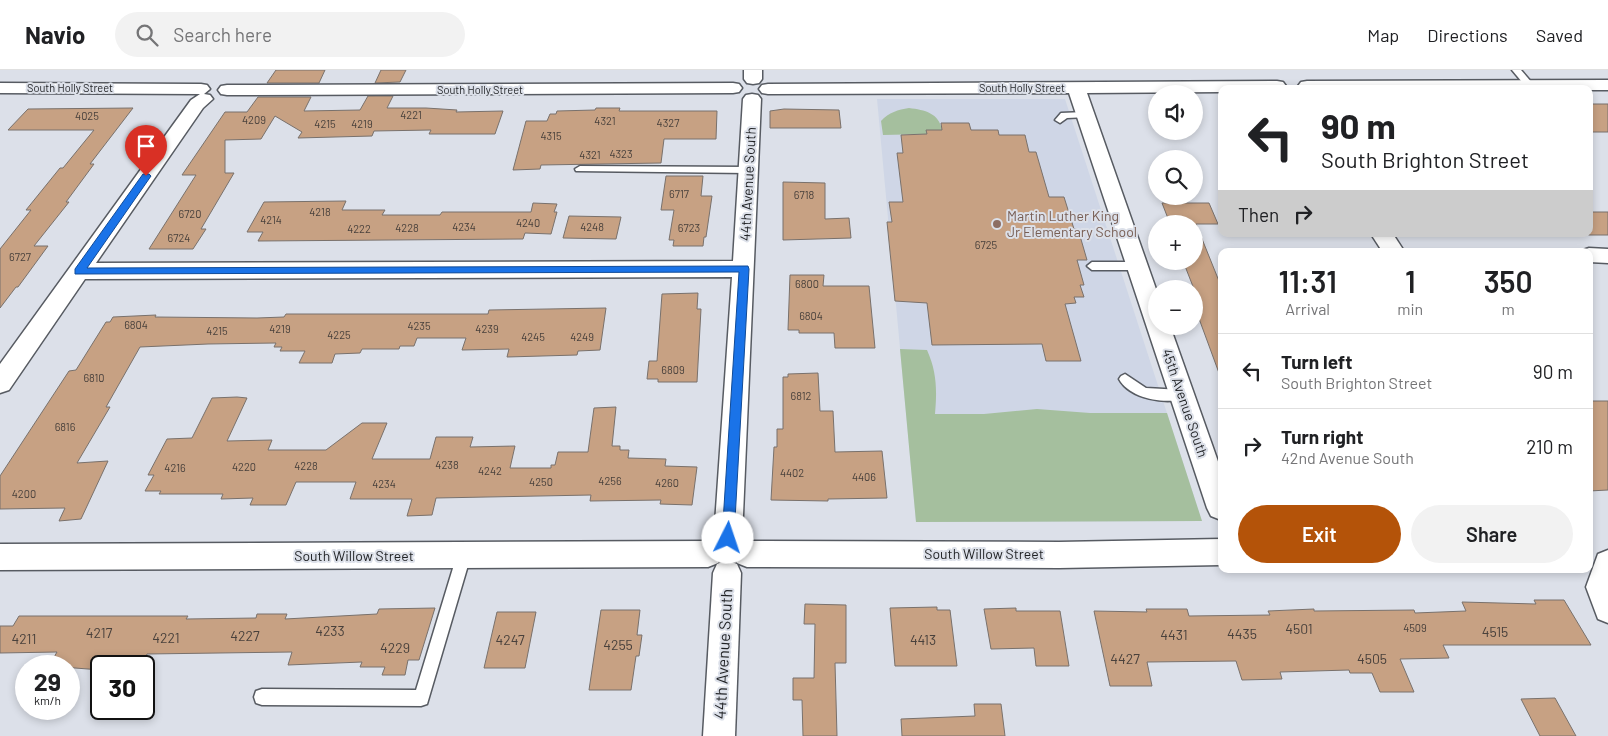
<!DOCTYPE html>
<meta charset="utf-8">
<style>
body{margin:0;font-family:Barlow,sans-serif;background:#f2f2f2;color:#202124;height:100vh;display:flex;flex-direction:column;font-size:19px;white-space:nowrap}
*{box-sizing:border-box;margin:0}
p{font-size:16px;color:#757577}
.icon{flex:none;width:28px;height:28px;fill:none;stroke:currentColor;stroke-width:2;stroke-linecap:round;stroke-linejoin:round}
.map{position:relative;flex:1;overflow:hidden}
.side{position:absolute;left:1218px;top:178px;width:375px;height:325px;display:flex;flex-direction:column;background:#fff;border-radius:10px;box-shadow:0 2px 8px #0003}
.side>*{flex:none}
.guide{position:absolute;left:1218px;top:15px;width:375px;height:152px;border-radius:10px;box-shadow:0 2px 8px #0003;background:#fff;color:#202124;overflow:hidden}
.fabs{position:absolute;left:1148px;top:15px;display:grid;gap:10px}
.fabs a{display:grid;place-items:center;width:55px;height:55px;border-radius:50%;background:#fff;box-shadow:0 2px 8px #0003;font-size:25px}
.speed{position:absolute;left:15px;top:585px;display:flex;gap:10px;font-size:25px;font-weight:700;text-align:center}
.speed>*{display:grid;place-content:center;width:65px;height:65px;border-radius:50%;background:#fff;box-shadow:0 2px 8px #0003;line-height:1}
.speed small{font-size:12px;font-weight:400}
.speed .limit{border:2px solid #111;border-radius:8px;background:#fff;color:#111}
.pin{position:absolute;display:grid;place-items:center;width:42px;height:42px;color:#fff;margin:-51px -21px;border-radius:50% 50% 50% 0;rotate:-45deg;box-shadow:0 0 5px #0007}
.pin .icon{rotate:45deg}
.me{position:absolute;width:55px;margin:-28px;rotate:4deg;stroke-linejoin:round;filter:drop-shadow(0 0 4px #0008)}
.turn{display:flex;align-items:center;gap:18px;height:105px;padding:0 20px;font-size:22px}
.turn .icon{width:65px;height:65px;stroke-width:2.5}
.turn b{display:block;font-size:35px;line-height:42px}
.then{display:flex;align-items:center;height:48px;padding:0 20px;background:#0003;gap:10px;font-size:19px}
.eta{display:flex;justify-content:space-evenly;align-items:center;height:85px;text-align:center}
.eta b{font-size:30px;font-weight:600;line-height:35px}
.primary-button{display:flex;gap:10px;margin-top:auto;padding:10px 20px}
.primary-button a{flex:1;height:58px;border-radius:30px;background:#b45309;color:#fff;font-size:20px;font-weight:600;line-height:58px;text-align:center}
.primary-button a+a{background:#f2f2f2;color:#202124}
ul{padding:0;list-style:none}
li{display:flex;align-items:center;gap:15px;height:75px;padding:0 20px;border-top:1px solid #e0e0e0}
li div{flex:1}
li b{display:block;font-size:19px}
li em{font-style:normal}
header{display:flex;align-items:center;gap:30px;box-sizing:border-box;height:70px;padding:0 25px;background:#fff;border-bottom:1px solid #e0e0e0}
header strong{font-size:24px}
nav{display:flex;gap:28px;margin-inline-start:auto;font-size:18px}
.search{width:350px;height:45px;background:#f2f2f2;display:flex;align-items:center;gap:12px;box-sizing:border-box;padding:0 18px;border-radius:28px;color:#757577;font-size:19px}
.map>svg:first-child{display:block}
</style>
<header>
<strong>Navio</strong>
<div class="search"><svg class="icon" aria-label="search" viewBox="0 0 24 24"><circle cx="10" cy="10" r="6"/><path d="M15 15l6 6"/></svg>Search here</div>
<nav><a>Map</a><a>Directions</a><a>Saved</a></nav>
</header>
<div class="map">
<svg width="1608" height="666" viewBox="0 0 1608 666">
<rect width="100%" height="100%" fill="#dce0e9"/>
<path fill="#cfd6e6" d="M877 29H1065L1202 451 916 452Z"/>
<g fill="#a5bf9e">
<path d="M909 38C925 40 939 43 942 60H926L927 64 883 65 881 51C889 42 898 40 909 38Z"/>
<path d="M900 279 927 280C937 302 937 321 935 344H984L1037 339 1090 343H1167L1202 451 916 452Z"/>
</g>
<g fill="#c7a183" stroke="#79716c">
<path d="M276 0H325L319 13H267Z"/>
<path d="M381 0H406L400 12 375 13Z"/>
<path d="M368 26H393L387 38H426L457 40 456 42 503 41 495 64H429L431 60 374 61 372 66 298 68 302 62 275 46 261 69 225 70V103H234L201 159H206L193 179H149L196 105H182L225 42H247L258 27H311L304 41 360 40Z"/>
<rect x="1589" y="34" width="19" height="28"/>
<path d="M133 38 90 94H94L66 132H69L34 176H48L18 217H16L0 238V179L31 140H26L60 98H63L94 60H8L28 39Z"/>
<path d="M596 38H620L619 41H717L716 69H664L661 93 541 95 540 99 513 100 526 51H547L550 44H556L557 41 595 40Z"/>
<path d="M784 39 839 40 841 58H770V41Z"/>
<path d="M941 53H969L971 60H998L999 65H1025L1029 82H1036L1049 127H1064L1074 159H1078L1087 190H1077L1084 215H1080L1084 227H1074L1076 233 1065 234 1081 291H1046L1042 274 932 275 927 233 895 231 887 152H892L889 132H903L897 83H903L901 65 927 64 926 60H942Z"/>
<path d="M666 106H703L701 126H712L706 167H704L703 176H673L674 170H669L674 140H661Z"/>
<path d="M783 112 825 113V149L849 148 851 168 783 170Z"/>
<path d="M346 131 342 140H385L382 145H440L442 142H531L533 133 557 134 554 142H557L551 164 525 163 523 169 258 171 263 162H247L264 132Z"/>
<path d="M1162 133H1209L1218 154H1196L1221 216V302L1219 303 1194 235V219L1183 191H1194V154H1187L1186 151H1169Z"/>
<rect x="1589" y="142" width="19" height="23"/>
<path d="M569 146 621 147 616 169 563 168Z"/>
<path d="M790 205H824L823 216H869L875 278H835L834 263H799V260H788Z"/>
<path d="M698 223 697 239H701L697 312H658V309H647L649 291H657L662 224Z"/>
<path d="M606 238 600 280 578 281 577 285 507 287 509 279 462 280 466 268H417L414 276H400L399 279H362L360 283 335 284 332 293H299L305 281H280L282 277H274L276 273 208 274 140 277 106 337H110L77 393 108 391 81 449 59 451 65 438 0 439V406L69 301 76 300 106 252H110L113 247 156 245 155 247 257 248 284 247 286 244H488L489 240Z"/>
<path d="M818 303 820 341H833L835 382 882 381 887 428 828 429V431L771 430 774 377H777V359H783V307H788V304Z"/>
<path d="M237 327 247 328 227 371 272 370 268 380H326L362 353H387L372 389H430L436 367H473L470 377 515 376 510 398H551V395H555L558 382H588L594 338 616 337 612 376H620V380H629L628 388 666 389 665 396 697 397 692 435 660 434 661 430 590 431 591 425 436 428 432 445 407 446 412 429H350L356 412H296L286 435H250L253 428 221 429 223 424H159L161 421H145L154 405H148L167 369 192 368 212 328Z"/>
<path d="M1589 331H1608V420L1589 421Z"/>
<path d="M1534 530H1564L1591 575H1443L1449 588 1400 589 1414 622H1380L1372 603H1350L1349 600 1280 602 1282 609 1242 610 1236 591 1147 592 1152 616H1110L1094 541 1147 542 1146 539H1187L1189 546 1270 545 1268 541 1314 539V541L1414 540 1415 543 1466 541 1462 532 1536 534Z"/>
<path d="M805 534 846 535V593H835L837 666H803L802 630H793V608H814L815 554H804Z"/>
<path d="M937 537V540H950L957 596H895L890 538Z"/>
<path d="M435 538 419 590H408L405 605H382L385 597H360L362 592 288 595 292 582 147 584 141 596H101V600L49 596 57 582 0 583V556H13L19 546H188L186 549 256 548 257 544H287L285 549 377 544 379 539Z"/>
<path d="M1016 538V541H1060L1069 596H1036L1034 578 991 579 984 539Z"/>
<path d="M601 540H640L637 565H642L639 586H636L631 620H589Z"/>
<path d="M497 542H536L525 598H484Z"/>
<path d="M1555 628 1576 666H1540L1521 629Z"/>
<path d="M974 634H1001L1005 666H902L901 649 975 646Z"/>
</g>
<g fill="none" stroke-linecap="round" stroke-linejoin="round">
<defs>
<g id="service">
<path d="M1512 0H1521L1533 14V18H1527Z"/>
<path d="M1085 42 1088 43V47L1067 48 1060 53 1055 50 1061 43Z"/>
<path d="M580 96 748 97 753 100 748 103 576 101 575 99Z"/>
<path d="M1092 192H1137L1142 196 1137 200H1092L1087 196Z"/>
<path d="M1125 304 1146 318 1182 320 1186 322 1188 325 1186 328C1166 335 1130 329 1119 309L1121 306Z"/>
<path d="M464 479 469 481 471 485 427 634 421 636 262 635 256 633 254 627 256 621 262 619 416 620 457 485 459 481Z"/>
</g>
<g id="minor">
<path d="M744 0H762V9L759 13 753 14 747 13 744 9Z"/>
<path d="M1608 10V20H1589V19H1300L1298 16 1301 12 1307 11Z"/>
<path d="M1277 11 1283 12 1286 16 1284 19H1221V22L1087 23 1156 219V256H1170L1221 400V450L1211 446 1207 438 1069 23 768 24 762 23 759 19 762 15 768 14Z"/>
<path d="M0 13 201 14 207 15 210 19 204 24 210 25 213 29 203 38 96 193 733 191 743 29 746 25 752 24 758 25 761 29 742 468 739 474 747 471 1059 472 1221 469V495L1059 498 747 497 737 493 733 484 736 477 728 480 719 477 722 484 718 493 708 497 0 500V474L708 471 717 475 714 468 732 207 85 209 9 320 0 323V294L191 30 200 24 0 23Z"/>
<path d="M733 13 739 14 742 18 739 22 733 23 227 25 221 24 218 20 221 16 227 15Z"/>
<path d="M1371 164H1393L1404 181H1382Z"/>
<path d="M1589 178 1608 179V193L1589 192V181H1580Z"/>
<path d="M1608 480V553L1598 549 1586 517 1598 484Z"/>
<path d="M727 490 737 494 741 503 735 666H703L713 503 717 494Z"/>
</g>
</defs>
<use href="#service" stroke="#575b62" stroke-width="3"/>
<use href="#minor" stroke="#575b62" stroke-width="3"/>
<use href="#service" fill="#fff" fill-rule="evenodd"/>
<use href="#minor" fill="#fff" fill-rule="evenodd"/>
</g>
<path fill="#1a73e8" stroke="#114b97" d="M143 104H149L151 106 87 198 748 196 749 199 734 468 733 472 728 474 723 472 722 468 739 202 75 204V199Z"/>
<circle fill="#8d6e63" stroke="#dce0e9" stroke-width="2" cx="997" cy="154" r="5"/>
<g text-anchor="middle" stroke-width="4" stroke-linejoin="round" paint-order="stroke">
<g font-size="11" fill="#1f2124" stroke="#dce0e9">
<text x="70" y="22">South Holly Street</text>
<text x="1022" y="22">South Holly Street</text>
<text x="480" y="24">South Holly Street</text>
</g>
<g font-size="11" fill="#49413c">
<text x="411" y="49">4221</text>
<text x="87" y="50">4025</text>
<text x="254" y="54">4209</text>
<text x="605" y="55">4321</text>
<text x="668" y="57">4327</text>
<text x="325" y="58">4215</text>
<text x="362" y="58">4219</text>
<text x="551" y="70">4315</text>
<text x="621" y="88">4323</text>
<text x="590" y="89">4321</text>
<text x="679" y="128">6717</text>
<text x="804" y="129">6718</text>
<text x="320" y="146">4218</text>
<text x="190" y="148">6720</text>
<text x="271" y="154">4214</text>
<text x="528" y="157">4240</text>
<text x="464" y="161">4234</text>
<text x="592" y="161">4248</text>
<text x="407" y="162">4228</text>
<text x="689" y="162">6723</text>
<text x="359" y="163">4222</text>
<text x="179" y="172">6724</text>
<text x="986" y="179">6725</text>
<text x="20" y="191">6727</text>
<text x="807" y="218">6800</text>
<text x="811" y="250">6804</text>
<text x="136" y="259">6804</text>
<text x="419" y="260">4235</text>
<text x="280" y="263">4219</text>
<text x="487" y="263">4239</text>
<text x="217" y="265">4215</text>
<text x="339" y="269">4225</text>
<text x="533" y="271">4245</text>
<text x="582" y="271">4249</text>
<text x="673" y="304">6809</text>
<text x="94" y="312">6810</text>
<text x="801" y="330">6812</text>
<text x="65" y="361">6816</text>
<text x="447" y="399">4238</text>
<text x="306" y="400">4228</text>
<text x="244" y="401">4220</text>
<text x="175" y="402">4216</text>
<text x="490" y="405">4242</text>
<text x="792" y="407">4402</text>
<text x="864" y="411">4406</text>
<text x="610" y="415">4256</text>
<text x="541" y="416">4250</text>
<text x="667" y="417">4260</text>
<text x="384" y="418">4234</text>
<text x="24" y="428">4200</text>
<text x="1415" y="562">4509</text>
</g>
<g font-size="14" fill="#1f2124" stroke="#dce0e9">
<text transform="translate(748 114) rotate(-87)" y="5">44th Avenue South</text>
<text transform="translate(1185 333) rotate(71)" y="5">45th Avenue South</text>
<text x="984" y="489">South Willow Street</text>
<text x="354" y="491">South Willow Street</text>
</g>
<g font-size="14" fill="#785e54" stroke="#dce0e9" text-anchor="start">
<text x="1007" y="151">Martin Luther King<tspan x="1007" dy="16">Jr Elementary School</tspan></text>
</g>
<g font-size="14" fill="#49413c">
<text x="1299" y="564">4501</text>
<text x="330" y="566">4233</text>
<text x="1495" y="567">4515</text>
<text x="99" y="568">4217</text>
<text x="1242" y="569">4435</text>
<text x="1174" y="570">4431</text>
<text x="245" y="571">4227</text>
<text x="166" y="573">4221</text>
<text x="24" y="574">4211</text>
<text x="510" y="575">4247</text>
<text x="923" y="575">4413</text>
<text x="618" y="580">4255</text>
<text x="395" y="583">4229</text>
<text x="1125" y="594">4427</text>
<text x="1372" y="594">4505</text>
</g>
<g font-size="16" fill="#1f2124" stroke="#dce0e9">
<text transform="translate(723 584) rotate(-87)" y="6">44th Avenue South</text>
</g>
</g>
</svg>
<div class="fabs">
<a><svg class="icon" aria-label="sound" viewBox="0 0 24 24"><path d="M4 9h4l5-4v14l-5-4H4zM17 9q2 3 0 6"/></svg></a>
<a><svg class="icon" aria-label="search" viewBox="0 0 24 24"><circle cx="10" cy="10" r="6"/><path d="M15 15l6 6"/></svg></a>
<a>+</a>
<a>−</a>
</div>
<div class="speed"><div>29<small>km/h</small></div><div class="limit">30</div></div>
<div class="pin" style="left:146px;top:106px;background:#d93025"><svg class="icon" aria-label="arrive" viewBox="0 0 24 24"><path d="M6 21V4h12l-3 4 3 4H6"/></svg></div>
<svg class="me" style="left:728px;top:468px" viewBox="-20 -20 40 40"><circle r="19" fill="#fff"/><path d="M0-13L10 11 0 6-10 11z" fill="#1a73e8"/></svg>
<div class="guide">
<div class="turn"><svg class="icon" aria-label="left" viewBox="0 0 24 24"><path d="M17 20v-9H6M10 6l-5 5 5 5"/></svg><div><b>90 m</b>South Brighton Street</div></div>
<div class="then">Then<svg class="icon" aria-label="right" viewBox="0 0 24 24"><path d="M7 20v-9h11M14 6l5 5-5 5"/></svg></div>
</div>
<section class="side">
<div class="eta">
<div><b>11:31</b><p>Arrival</p></div>
<div><b>1</b><p>min</p></div>
<div><b>350</b><p>m</p></div>
</div>
<ul>
<li><svg class="icon" aria-label="left" viewBox="0 0 24 24"><path d="M17 20v-9H6M10 6l-5 5 5 5"/></svg><div><b>Turn left</b><p>South Brighton Street</p></div><em>90 m</em></li>
<li><svg class="icon" aria-label="right" viewBox="0 0 24 24"><path d="M7 20v-9h11M14 6l5 5-5 5"/></svg><div><b>Turn right</b><p>42nd Avenue South</p></div><em>210 m</em></li>
</ul>
<div class="primary-button"><a>Exit</a><a>Share</a></div>
</section>
</div>
